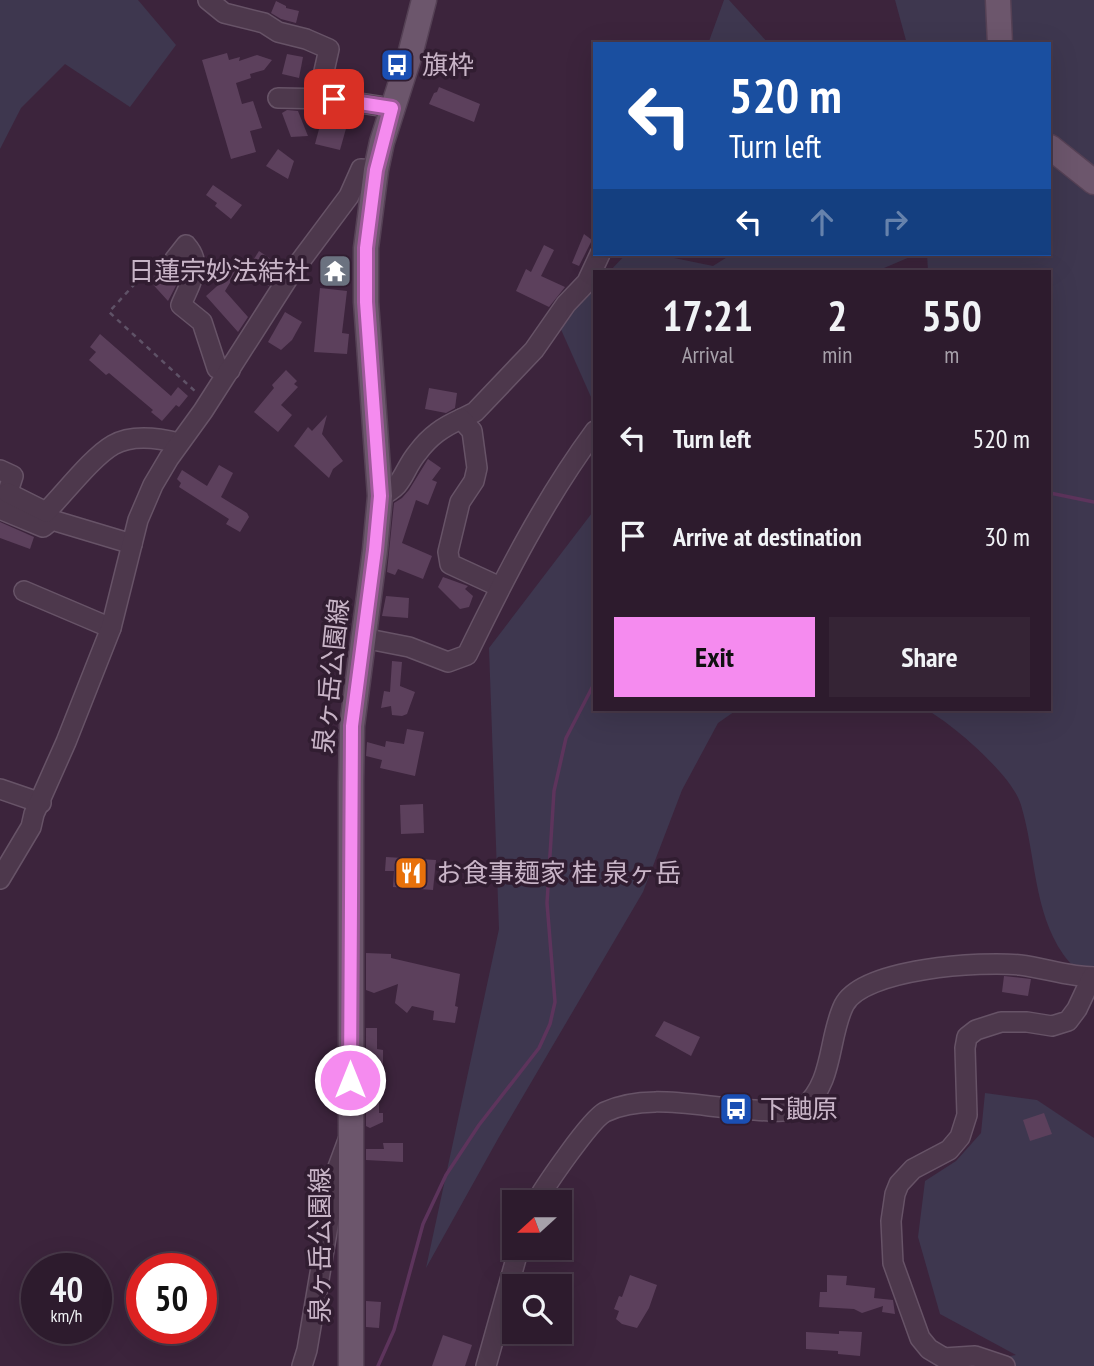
<!DOCTYPE html>
<meta charset="utf-8">
<style>
body{margin:0;font-family:"PT Sans Narrow","Noto Sans JP",sans-serif;background:#352435;color:#f1f3f6;height:100vh;display:flex;flex-direction:column;font-size:26px;white-space:nowrap}
*{box-sizing:border-box;margin:0}
p{font-size:23px;color:#a7a1aa}
.icon{flex:none;width:38px;height:38px;fill:none;stroke:currentColor;stroke-width:2;stroke-linecap:round;stroke-linejoin:round}
.map{position:relative;flex:1;overflow:hidden}
.details{position:absolute;left:593px;top:270px;width:458px;height:441px;display:flex;flex-direction:column;background:#2d1b2d;border-radius:0px;box-shadow:0 7px 28px #0002,0 0 0 2px #483949}
.details>*{flex:none}
.guide{position:absolute;left:593px;top:42px;width:458px;height:214px;border-radius:0px;box-shadow:0 7px 28px #0002,0 0 0 2px #483949;background:#1a4fa0;color:#fff;overflow:hidden}
.needle{width:46px;rotate:249deg}
.tools{position:absolute;left:502px;top:1190px;display:grid;gap:14px}
.tools a{display:grid;place-items:center;width:70px;height:70px;border-radius:0px;background:#2d1b2d;box-shadow:0 7px 28px #0002,0 0 0 2px #483949;font-size:35px}
.speed{position:absolute;left:21px;top:1253px;display:flex;gap:14px;font-size:35px;font-weight:700;text-align:center}
.speed>*{display:grid;place-content:center;width:91px;height:91px;border-radius:50%;background:#2d1b2d;box-shadow:0 7px 28px #0002,0 0 0 2px #483949;line-height:1}
.speed small{font-size:18px;font-weight:400}
.speed .limit{border:10px solid #d22;background:#fff;color:#111}
.pin{position:absolute;display:grid;place-items:center;width:60px;height:60px;color:#fff;margin:-30px;border-radius:14px;box-shadow:0 4px 10px #0006}
.me{position:absolute;width:77px;margin:-38px;rotate:0deg;stroke-linejoin:round;filter:drop-shadow(0 0 5px #0008)}
.turn{display:flex;align-items:center;gap:24px;height:147px;padding:0 21px;font-size:32px}
.turn .icon{width:91px;height:91px;stroke-width:2.5}
.turn b{display:block;font-size:49px;line-height:60px}
.lanes{display:flex;align-items:center;height:66px;padding:0 21px;background:#0003;justify-content:center;gap:35px;direction:ltr}
.lanes .off{opacity:.35}
.eta{display:flex;justify-content:space-evenly;align-items:center;height:119px;text-align:center}
.eta b{font-size:42px;font-weight:700;line-height:49px}
.primary-button{display:flex;gap:14px;margin-top:auto;padding:14px 21px}
.primary-button a{flex:1;height:80px;border-radius:0px;background:#f58bef;color:#111;font-size:28px;font-weight:700;line-height:80px;text-align:center}
.primary-button a+a{background:#352435;color:#f1f3f6}
ul{padding:0;list-style:none}
li{display:flex;align-items:center;gap:21px;height:98px;padding:0 21px}
li div{flex:1}
li b{display:block;font-size:26px}
li em{font-style:normal}
.map>svg:first-child{display:block}
</style>
<div class="map">
<svg width="1094" height="1366" viewBox="0 0 1094 1366">
<rect width="100%" height="100%" fill="#3c243c"/>
<g fill="#3e374f">
<path d="M0 0H138L176 45 130 107 65 64 21 108 0 149Z"/>
<path d="M724 0H729L769 44H708Z"/>
<path d="M895 0H1094V983C1084 974 1070 965 1063 954 1033 910 1036 855 1021 805 1013 776 952 723 925 709H1050V271H928L927 254H1050V44H907Z"/>
<path d="M626 254H655L713 266 732 254H917L877 271H610Z"/>
<path d="M595 287V395L591 397 559 325Z"/>
<path d="M595 509V709H738L718 723 682 790 643 892 499 1137 426 1268 499 929 489 648Z"/>
<path d="M985 1093 1037 1100 1094 1138V1366H952L1016 1355 940 1314 918 1237 925 1181 956 1161 981 1133Z"/>
</g>
<g fill="none" stroke-linecap="round" stroke-linejoin="round">
<g stroke="#5d345c" stroke-width="3.5">
<path d="M1050 493 1094 502"/>
<path d="M378 1366 394 1330 423 1224 446 1175 479 1125 539 1048 550 1024 555 1002 547 903 554 791 566 738 595 682"/>
</g>
</g>
<g fill="#5c405c">
<path d="M276 1 286 6V8L299 11 296 23 281 19 271 13Z"/>
<path d="M227 53 229 60 240 57 239 61 257 55 272 60 264 70 250 74 251 78 236 83 242 104 253 101 262 128 250 131 256 152 231 159 202 60Z"/>
<path d="M287 54 303 57 299 78 282 74Z"/>
<path d="M439 87 480 104 474 122 429 104 434 93 437 92Z"/>
<path d="M287 110 298 111 308 136 291 137 282 113Z"/>
<path d="M322 118 347 125 340 150 315 144Z"/>
<path d="M278 149 294 161 288 179 266 166Z"/>
<path d="M213 185 242 205 231 219 215 206 217 203 206 195Z"/>
<path d="M584 234 592 240 579 266 572 263Z"/>
<path d="M544 245 554 250 541 276 565 287 549 307 516 291 526 269 531 272Z"/>
<path d="M259 251 281 266 269 286 247 270Z"/>
<path d="M226 264 237 271 225 291 248 317 238 332 206 296 225 279 219 275Z"/>
<path d="M165 267 179 280 168 301 148 279 155 276Z"/>
<path d="M320 288 347 291 342 333 349 334 347 354 314 352Z"/>
<path d="M285 312 302 322 292 340 281 350 268 342Z"/>
<path d="M100 334 171 396 178 387 188 396 179 407 176 405 162 421 151 412 153 410 109 373 106 375 89 360 96 352 90 347Z"/>
<path d="M286 370 297 381 294 384 298 387 281 405 292 415 278 432 254 412 274 388 272 385Z"/>
<path d="M429 388 457 393 455 408 446 413 425 409Z"/>
<path d="M327 415 322 434 343 461 333 469 329 478 294 446 308 427 312 431Z"/>
<path d="M428 459 441 468 432 480 437 482 428 505 416 500 402 543 432 556 423 579 398 569 395 575 387 572 394 503 402 498 409 490Z"/>
<path d="M219 465 233 473 221 497 247 513 249 517 240 532 226 524 229 519 179 487 181 483 177 479 182 470 207 486Z"/>
<path d="M0 522 34 537 30 549 0 538Z"/>
<path d="M443 577 468 586 465 589 473 596 469 607 460 609 438 587Z"/>
<path d="M386 596 409 598 408 618 382 616Z"/>
<path d="M392 661 402 662 400 686 415 692 407 714 402 716 392 715 391 706 381 708 384 691 390 692Z"/>
<path d="M407 729 424 732 415 776 380 768 382 760 366 756 367 742 385 747 386 741 404 744Z"/>
<path d="M423 804 424 833 401 834 400 805Z"/>
<path d="M386 857 436 860 433 890 393 887 394 871H385Z"/>
<path d="M366 953 391 954V958L460 974 455 1006 458 1007 455 1023 433 1020 434 1011 412 1006 407 1013 395 1003 398 984 374 993 366 990Z"/>
<path d="M1004 976 1031 979 1028 996 1002 992Z"/>
<path d="M664 1021 700 1037 691 1056 655 1036Z"/>
<path d="M366 1028H377V1049L383 1050V1068L366 1067Z"/>
<path d="M366 1086 379 1087V1113H383V1122L370 1128 366 1126Z"/>
<path d="M1044 1113 1052 1134 1030 1141 1023 1120Z"/>
<path d="M383 1143H403V1162L366 1160V1149H384Z"/>
<path d="M630 1275 657 1285 649 1308 637 1328 622 1324 616 1319 619 1311 614 1309 619 1296 622 1297Z"/>
<path d="M827 1275 847 1276 846 1285 875 1288 874 1298 893 1300 895 1314 882 1312 883 1306 862 1313 854 1309 819 1307 820 1292H827Z"/>
<path d="M366 1301 381 1302 379 1328 366 1327Z"/>
<path d="M839 1331 862 1332 860 1356 838 1354V1351L806 1349V1332L839 1334Z"/>
<path d="M443 1335 472 1345 465 1366H432Z"/>
</g>
<g fill="none" stroke-linecap="round" stroke-linejoin="round">
<defs>
<g id="minor">
<path d="M208 0 224 13 264 23 278 32 306 39 329 49 318 98"/>
<path d="M278 98 334 99 392 108"/>
<path d="M175 259 186 245C204 265 190 283 181 305L202 322 217 368 230 370"/>
<path d="M461 419 475 412 534 350 566 304 587 282 600 254"/>
<path d="M0 470 13 476 2 510 43 527 52 520 132 544"/>
<path d="M8 493 46 512C64 494 92 457 113 445 132 434 159 438 179 443"/>
<path d="M380 496C405 486 402 471 418 452 430 436 443 427 461 419L472 431 477 468 474 481 460 502 448 552 450 564 500 587"/>
<path d="M24 591 111 628"/>
<path d="M363 638 409 647 448 662 467 655C505 577 544 500 595 431"/>
<path d="M0 789 41 803"/>
<path d="M0 879 31 827 34 814 66 742 111 628 138 520 153 485 169 458 203 411 290 275 349 196 361 169 376 170"/>
<path d="M536 1202C546 1185 590 1120 605 1112 644 1093 697 1106 739 1109 761 1110 782 1114 803 1108 834 1083 828 1037 844 1005 863 968 982 961 1020 965 1045 968 1069 977 1094 977"/>
<path d="M302 1366 307 1350 338 1167 348 1140"/>
<path d="M486 1366 519 1248"/>
<path d="M1005 1366 975 1356 944 1358 929 1349 920 1338 893 1263 891 1221 895 1194 899 1184 913 1169 949 1150 960 1137 967 1115 965 1048 967 1037 976 1030 1001 1022H1027L1052 1026 1068 1021 1077 1009 1092 977"/>
</g>
<g id="major">
<path d="M998 0 1000 44"/>
<path d="M1050 147 1094 182"/>
<path d="M351 1366V782L352 726 375 550 380 496 366 302V248L376 170 382 142 411 51 424 0"/>
</g>
</defs>
<use href="#minor" stroke="#675367" stroke-width="22"/>
<use href="#major" stroke="#554155" stroke-width="27"/>
<path stroke="#5f5267" stroke-width="2.5" stroke-dasharray="5 5" stroke-linecap="butt" d="M142 276 109 312 197 393"/>
<use href="#minor" stroke="#4d384c" stroke-width="19"/>
<use href="#major" stroke="#6c566c" stroke-width="24"/>
</g>
<g fill="none" stroke-linecap="round" stroke-linejoin="round">
<defs>
<path id="route" d="M334 99 392 108 376 170 366 248V302L380 496 375 550 352 726 350 1080"/>
</defs>
<use href="#route" stroke="#9f5a9b" stroke-width="18"/>
<use href="#route" stroke="#f58bef" stroke-width="12"/>
</g>
<defs>
<symbol id="bus-square" viewBox="-11 -11 22 22"><rect x="-9" y="-9" width="18" height="18" rx="4" fill="#1a4fb4" stroke="#311d31"/><path d="M-5-6H5V4H4V6H2V4H-2V6H-4V4H-5ZM-3.5-4V0h7V-4ZM-3.5 1.2v1.5H-2V1.2ZM2 1.2v1.5H3.5V1.2Z" fill="#fff"/></symbol>
<symbol id="temple-square" viewBox="-11 -11 22 22"><rect x="-9" y="-9" width="18" height="18" rx="4" fill="#6b7280" stroke="#311d31"/><path d="M0-6L5-2H3V0L6.5 2.5H4V6H1.5V3h-3V6H-4V2.5H-6.5L-3 0V-2H-5Z" fill="#fff"/></symbol>
<symbol id="restaurant-square" viewBox="-11 -11 22 22"><rect x="-9" y="-9" width="18" height="18" rx="4" fill="#e8710a" stroke="#311d31"/><path d="M-5-6h1v4h1v-4h1v4h1v-4h1v5L-1.5 .5V6h-2V.5L-5-1ZM5-6V6H3V1.5H1.5Q1.5-4 5-6Z" fill="#fff"/></symbol>
</defs>
<g fill-rule="evenodd">
<use href="#bus-square" x="378" y="46" width="38" height="38"/>
<use href="#temple-square" x="316" y="252" width="38" height="38"/>
<use href="#restaurant-square" x="392" y="854" width="38" height="38"/>
<use href="#bus-square" x="717" y="1090" width="38" height="38"/>
</g>
<g text-anchor="middle" stroke-width="7" stroke-linejoin="round" paint-order="stroke">
<g font-size="26" fill="#c8b4c7" stroke="#311d31" text-anchor="start">
<text x="422" y="74">旗枠</text>
<text x="310" y="280" text-anchor="end">日蓮宗妙法結社</text>
<text x="436" y="882">お食事麺家 桂 泉ヶ岳</text>
<text x="760" y="1118">下鼬原</text>
</g>
<g font-size="26" fill="#c8b4c7" stroke="#311d31">
<text transform="translate(331 676) rotate(-84)" y="9">泉ヶ岳公園線</text>
<text transform="translate(320 1245) rotate(-90)" y="9">泉ヶ岳公園線</text>
</g>
</g>
</svg>
<div class="tools">
<a><svg class="needle" viewBox="-14 -14 28 28"><path d="M0-13l5 13h-10z" fill="#e53935"/><path d="M0 13l5-13h-10z" fill="#a7a1aa"/></svg></a>
<a><svg class="icon" aria-label="search" viewBox="0 0 24 24"><circle cx="10" cy="10" r="6"/><path d="M15 15l6 6"/></svg></a>
</div>
<div class="speed"><div>40<small>km/h</small></div><div class="limit">50</div></div>
<div class="pin" style="left:334px;top:99px;background:#d93025"><svg class="icon" aria-label="arrive" viewBox="0 0 24 24"><path d="M6 21V4h12l-3 4 3 4H6"/></svg></div>
<svg class="me" style="left:350px;top:1080px" viewBox="-20 -20 40 40"><circle r="17" fill="#f58bef" stroke="#fff" stroke-width="3"/><path d="M0-11L8 9 0 5-8 9z" fill="#fff"/></svg>
<div class="guide">
<div class="turn"><svg class="icon" aria-label="left" viewBox="0 0 24 24"><path d="M17 20v-9H6M10 6l-5 5 5 5"/></svg><div><b>520 m</b>Turn left</div></div>
<div class="lanes"><svg class="icon" aria-label="left" viewBox="0 0 24 24"><path d="M17 20v-9H6M10 6l-5 5 5 5"/></svg><svg class="icon off" aria-label="ahead" viewBox="0 0 24 24"><path d="M12 20V5M6 11l6-6 6 6"/></svg><svg class="icon off" aria-label="right" viewBox="0 0 24 24"><path d="M7 20v-9h11M14 6l5 5-5 5"/></svg></div>
</div>
<section class="details">
<div class="eta">
<div><b>17:21</b><p>Arrival</p></div>
<div><b>2</b><p>min</p></div>
<div><b>550</b><p>m</p></div>
</div>
<ul>
<li><svg class="icon" aria-label="left" viewBox="0 0 24 24"><path d="M17 20v-9H6M10 6l-5 5 5 5"/></svg><div><b>Turn left</b></div><em>520 m</em></li>
<li><svg class="icon" aria-label="arrive" viewBox="0 0 24 24"><path d="M6 21V4h12l-3 4 3 4H6"/></svg><div><b>Arrive at destination</b></div><em>30 m</em></li>
</ul>
<div class="primary-button"><a>Exit</a><a>Share</a></div>
</section>
</div>
